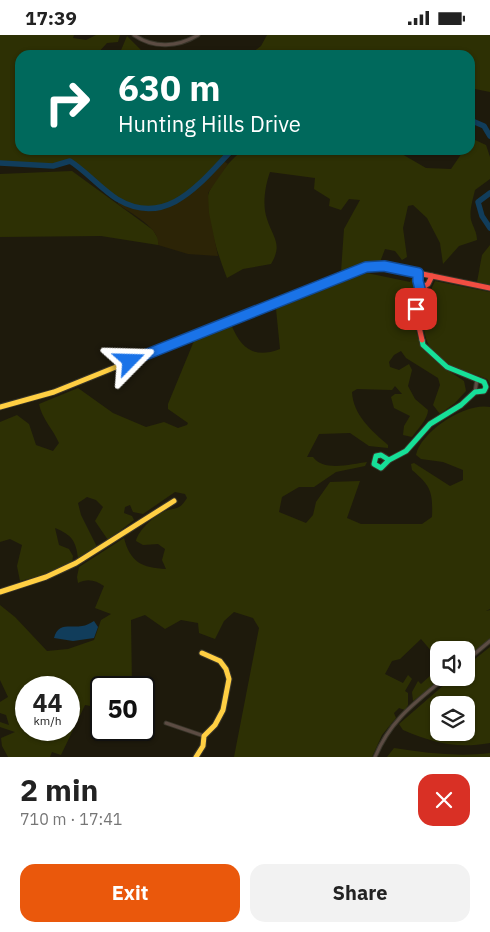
<!DOCTYPE html>
<meta charset="utf-8">
<style>
body{margin:0;font-family:"IBM Plex Sans",sans-serif;background:#f2f2f2;color:#222;height:100vh;display:flex;flex-direction:column;font-size:19px;white-space:nowrap}
*{box-sizing:border-box;margin:0}
p{font-size:16px;color:#767676}
.icon{flex:none;width:28px;height:28px;fill:none;stroke:currentColor;stroke-width:2;stroke-linecap:round;stroke-linejoin:round}
.map{position:relative;height:722px;overflow:hidden}
.panel{display:flex;flex-direction:column;background:#fff;flex:1}
.panel>*{flex:none}
.banner{position:absolute;left:15px;top:15px;width:460px;height:105px;border-radius:15px;box-shadow:0 1px 4px #0004;background:#00695c;color:#fff;overflow:hidden}
.tools{position:absolute;left:430px;top:606px;display:grid;gap:10px}
.tools a{display:grid;place-items:center;width:45px;height:45px;border-radius:10px;background:#fff;box-shadow:0 1px 4px #0004;font-size:25px}
.speed{position:absolute;left:15px;top:641px;display:flex;gap:10px;font-size:25px;font-weight:700;text-align:center}
.speed>*{display:grid;place-content:center;width:65px;height:65px;border-radius:50%;background:#fff;box-shadow:0 1px 4px #0004;line-height:1}
.speed small{font-size:12px;font-weight:400}
.speed .limit{border:2px solid #111;border-radius:8px;background:#fff;color:#111}
.pin{position:absolute;display:grid;place-items:center;width:42px;height:42px;color:#fff;margin:-21px;border-radius:10px;box-shadow:0 2px 8px #0006}
.me{position:absolute;width:55px;margin:-28px;rotate:68deg;stroke-linejoin:round;filter:drop-shadow(0 0 4px #0008)}
.turn{display:flex;align-items:center;gap:18px;height:105px;padding:0 20px;font-size:22px}
.turn .icon{width:65px;height:65px;stroke-width:2.5}
.turn b{display:block;font-size:35px;line-height:42px}
.round{display:grid;place-items:center;flex:none;width:52px;height:52px;border-radius:15px;background:#f2f2f2}
.overview{display:flex;align-items:center;justify-content:space-between;height:85px;padding:0 20px}
h1{font-size:30px;font-weight:700;line-height:38px}
.primary-button{display:flex;gap:10px;margin-top:auto;padding:10px 20px}
.primary-button a{flex:1;height:58px;border-radius:15px;background:#ea580c;color:#fff;font-size:20px;font-weight:700;line-height:58px;text-align:center}
.primary-button a+a{background:#f2f2f2;color:#222}
.status{display:flex;justify-content:space-between;align-items:center;height:35px;padding:0 25px;background:#fff;direction:ltr}
.status svg{height:14px;fill:currentColor}
.map>svg:first-child{display:block}
</style>
<div class="status"><b>17:39</b><svg viewBox="0 0 49 12"><path d="M0 12V9h3v3zM5 12V6h3v6zM10 12V3h3v9zM15 12V0h3v12zM26 1h20v11H26zM47 4h2v5h-2z"/></svg></div>
<div class="map">
<svg width="490" height="722" viewBox="0 0 490 722">
<rect width="100%" height="100%" fill="#1e1a0c"/>
<g fill="#2d3004" fill-rule="evenodd">
<path d="M0 0H74L73 3 86 5 96 0H120L118 7 107 8 96 20H20V115H232C201 146 167 194 117 164 100 153 87 137 70 126L53 131 0 128Z"/>
<path d="M267 0H490V57L475 54 470 49V20H249L261 11Z"/>
<path d="M127 1 141 15 157 20H119Z"/>
<path d="M473 104 486 110 490 122V144L475 155C473 164 469 176 471 185 473 192 477 197 477 205L459 211 443 229 440 208 427 183 413 170 408 171 403 193 407 222 402 225 395 216 385 214 380 227 341 237 344 194 360 165 349 164 341 175 329 171 330 164 314 154 315 143 270 137C265 151 262 170 267 184 273 203 283 209 271 229L243 234 227 243C220 225 202 175 209 157 216 142 230 125 243 115H395L426 133 451 134 464 115H470V108Z"/>
<path d="M72 136 153 195 159 205 158 210 101 201 0 202V139Z"/>
<path d="M490 210V250L477 247 482 220Z"/>
<path d="M367 238 410 247 413 241C416 248 412 260 412 268 415 315 427 321 464 346L466 356 455 368 440 379 433 370 440 350 438 343 406 323 401 316 394 320 389 327 390 332 399 335 409 329 412 335 408 351 415 364 428 375C428 384 417 395 412 402L403 400 404 391 410 381 394 373 391 362 395 359H402L395 351 392 355 357 354 352 357C353 380 372 396 388 410V413L369 411 350 398 319 399 307 422H313C323 437 352 429 367 427L365 431 336 437 314 452H299L282 462 279 477 306 488 313 480 316 467 330 447 360 446 347 483 361 489H422L432 482C433 457 431 451 412 435L411 429 414 428 450 451 463 445V435L443 427 421 424 416 420C421 396 466 367 490 372V574L486 576 490 575V604L466 624V615H439V625L421 604 400 624 392 626 385 639 403 648 408 640 412 644 405 656 408 658V670L405 675 399 673 394 678 396 683 382 700 372 722H234L259 593 253 583 234 577 224 586 215 604 199 598 198 588 181 585 165 594 145 580 131 585 132 652H101V673L85 670 61 720 52 717 50 722H8L2 711 1 703 15 697 0 692V687L9 690 6 680 0 678V667L8 662 0 645V570L15 582 47 616 68 614 94 605 101 585 111 579 95 573 104 551C96 545 87 543 78 548L77 542 79 532 124 503C130 527 142 533 166 534L162 525 165 514 158 509 143 510 136 506C138 495 157 478 168 475 178 473 181 473 187 463L185 459 175 457 143 479 133 477 130 470 125 472 124 478 132 481 134 485 108 505 95 486 103 472 96 465 87 462 78 468 81 480 97 512 78 523C76 506 72 500 55 493L59 510 69 514 73 521 72 528 47 540 20 546 17 531 22 510 10 504 0 507V387L17 380 29 389 36 410 53 416 59 408C53 394 42 384 39 369L78 353 113 378 146 392 164 387 178 393 187 390 188 388 168 374V369L196 301 231 289C241 314 254 324 280 314L276 274 292 264ZM26 652H69V695H26Z"/>
<path d="M435 246 490 257V349L487 344C473 338 457 336 444 327 415 307 422 272 435 246Z"/>
<path d="M490 612V708C456 714 434 708 403 695L399 689 452 643 466 642V631ZM439 670H466V698H439Z"/>
<path d="M439 633V642L444 643 413 666 412 657 418 646 421 649Z"/>
<path d="M394 713C426 718 458 722 490 718V722H387Z"/>
</g>
<path fill="#2c2406" d="M222 125 228 129 208 158 209 178 218 221 188 219 158 210C161 193 130 178 118 169V165C126 167 136 172 144 173 178 176 200 147 222 125Z"/>
<path fill="#113d5b" d="M94 586 98 592 94 603 73 606 54 603C58 587 70 593 82 591 86 591 90 588 94 586Z"/>
<g fill="none" stroke-linecap="round" stroke-linejoin="round">
<g stroke="#113d5b" stroke-width="5.5">
<path d="M470 85 484 91 490 101"/>
<path d="M0 128 53 131 70 126C87 137 100 153 117 164 167 194 201 147 232 115"/>
<path d="M490 158 478 167 482 181 490 193"/>
</g>
<defs>
<g id="street">
<path d="M134 0C154 14 178 12 198 0"/>
<path d="M418 238 420 254"/>
<path d="M475 357 477 344"/>
<path d="M466 626 490 606"/>
<path d="M166 688 204 701"/>
<path d="M375 722C391 684 415 668 446 642"/>
</g>
<path id="fast" d="M389 425 381 420 376 421 374 429 381 433 389 425 406 416 430 389 461 370 475 357 484 356 486 352 484 347 447 332 423 310 422 305"/>
<g id="slow">
<path d="M0 372 54 357 304 256"/>
<path d="M0 557 46 542 76 528 174 466"/>
<path d="M196 722 203 711 204 701 215 690 223 675 229 644 226 634 220 626 202 618"/>
</g>
<g id="jam">
<path d="M304 256 366 231H384L490 253"/>
<path d="M422 305 415 274 420 254 428 249 432 241"/>
</g>
</defs>
<use href="#street" stroke="#383529" stroke-width="5"/>
<use href="#fast" stroke="#383529" stroke-width="7"/>
<use href="#slow" stroke="#383529" stroke-width="7"/>
<use href="#jam" stroke="#383529" stroke-width="7"/>
<use href="#street" stroke="#5c4c43" stroke-width="3"/>
<use href="#fast" stroke="#16e098" stroke-width="5"/>
<use href="#slow" stroke="#ffcf43" stroke-width="5"/>
<use href="#jam" stroke="#f24e42" stroke-width="5"/>
</g>
<g fill="none" stroke-linecap="round" stroke-linejoin="round">
<defs>
<path id="route" d="M130 326 366 232 384 231 418 238V246L420 254 416 274"/>
</defs>
<use href="#route" stroke="#114b97" stroke-width="12"/>
<use href="#route" stroke="#1a73e8" stroke-width="9"/>
</g>
</svg>
<div class="tools">
<a><svg class="icon" aria-label="sound" viewBox="0 0 24 24"><path d="M4 9h4l5-4v14l-5-4H4zM17 9q2 3 0 6"/></svg></a>
<a><svg class="icon" aria-label="layers" viewBox="0 0 24 24"><path d="M12 4l9 5-9 5-9-5zM3 14l9 5 9-5"/></svg></a>
</div>
<div class="speed"><div>44<small>km/h</small></div><div class="limit">50</div></div>
<div class="pin" style="left:416px;top:274px;background:#d93025"><svg class="icon" aria-label="arrive" viewBox="0 0 24 24"><path d="M6 21V4h12l-3 4 3 4H6"/></svg></div>
<svg class="me" style="left:130px;top:326px" viewBox="-20 -20 40 40"><path d="M0-17L14 15 0 8-14 15z" fill="#1a73e8" stroke="#fff" stroke-width="4"/></svg>
<div class="banner">
<div class="turn"><svg class="icon" aria-label="right" viewBox="0 0 24 24"><path d="M7 20v-9h11M14 6l5 5-5 5"/></svg><div><b>630 m</b>Hunting Hills Drive</div></div>
</div>
</div>
<section class="panel">
<div class="overview"><div><h1>2 min</h1><p>710 m · 17:41</p></div><a class="round" style="background:#d93025;color:#fff"><svg class="icon" aria-label="close" viewBox="0 0 24 24"><path d="M6 6l12 12M18 6L6 18"/></svg></a></div>
<div class="primary-button"><a>Exit</a><a>Share</a></div>
</section>
